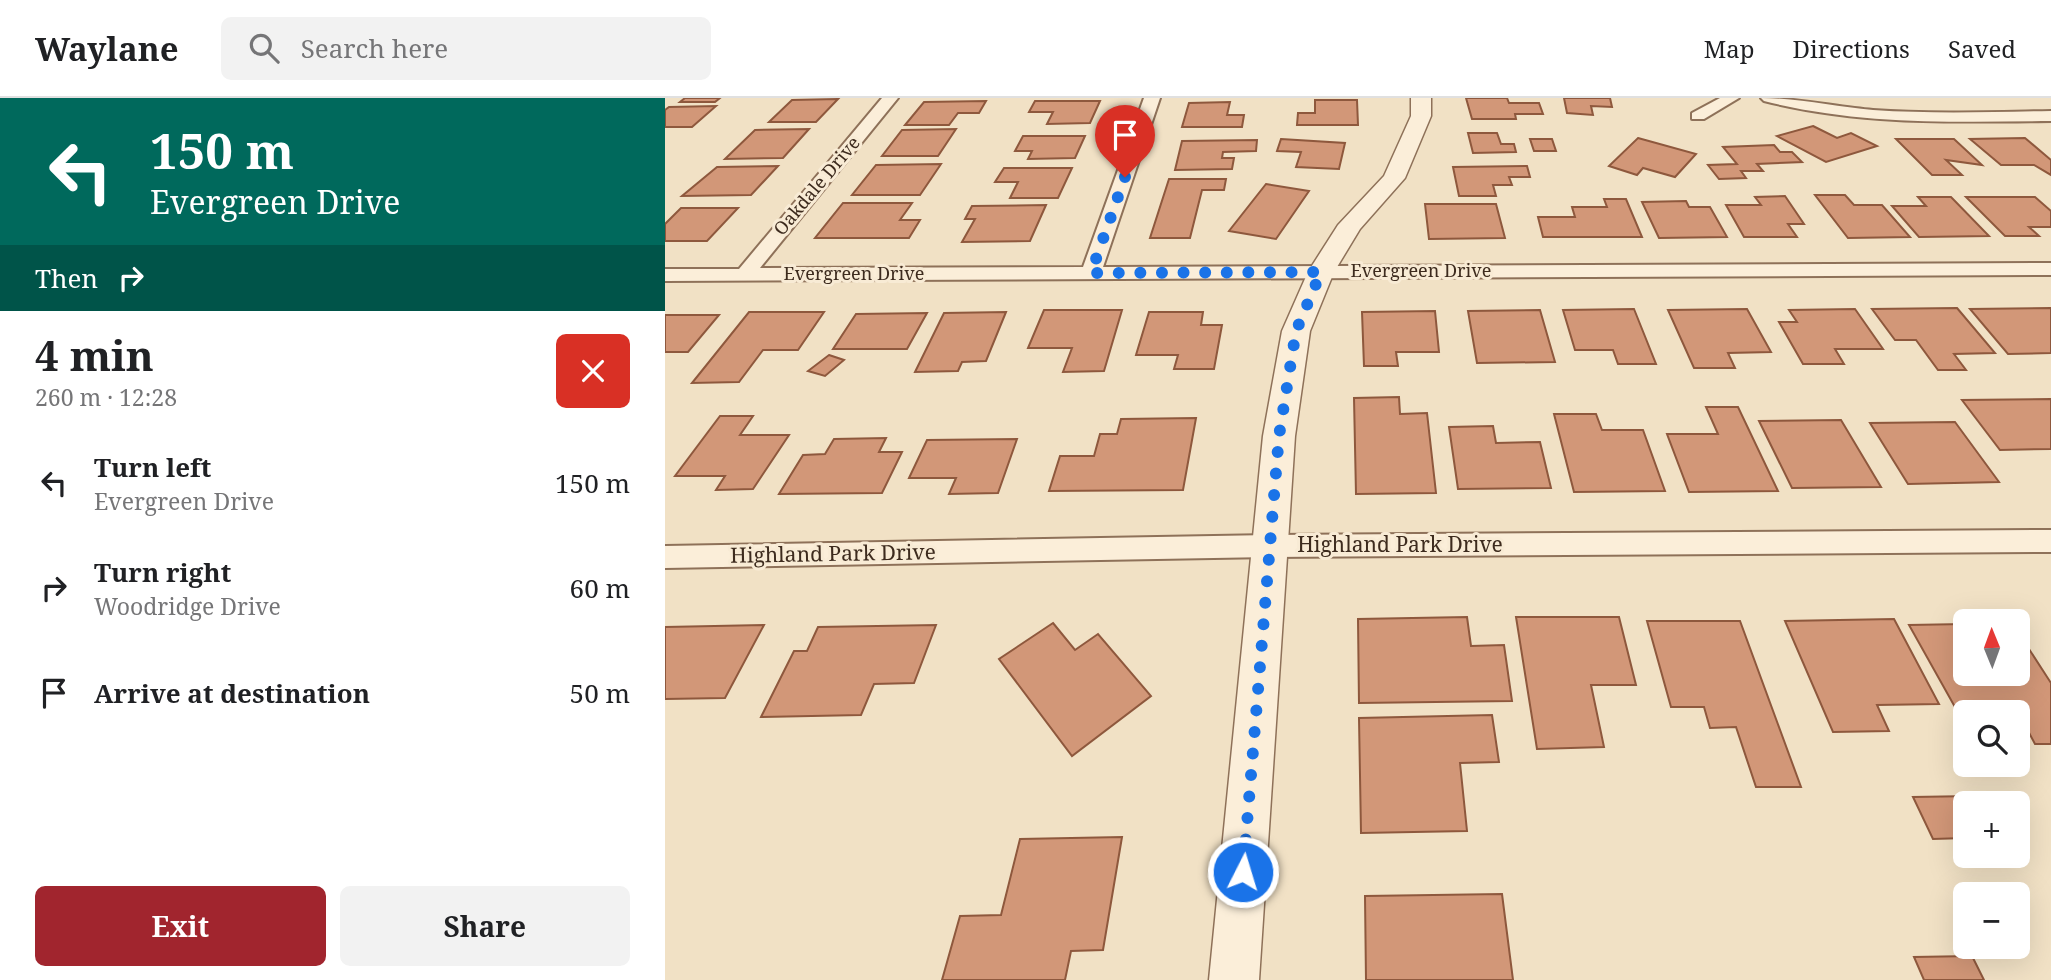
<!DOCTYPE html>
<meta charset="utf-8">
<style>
body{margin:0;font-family:"Noto Serif",serif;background:#f2f2f2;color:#202124;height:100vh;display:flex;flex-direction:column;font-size:26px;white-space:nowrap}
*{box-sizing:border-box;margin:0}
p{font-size:23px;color:#757577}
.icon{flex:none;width:38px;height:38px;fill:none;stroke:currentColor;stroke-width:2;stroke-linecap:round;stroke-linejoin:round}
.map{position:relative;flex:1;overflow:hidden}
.drawer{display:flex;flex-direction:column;background:#fff;width:665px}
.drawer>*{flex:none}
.top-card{background:#00695c;color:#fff;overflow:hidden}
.needle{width:46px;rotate:359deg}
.controls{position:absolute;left:1288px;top:511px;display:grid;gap:14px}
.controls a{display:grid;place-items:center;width:77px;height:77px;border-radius:10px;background:#fff;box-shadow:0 7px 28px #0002;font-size:35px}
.pin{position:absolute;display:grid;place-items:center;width:60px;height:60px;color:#fff;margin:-72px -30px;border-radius:50% 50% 50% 0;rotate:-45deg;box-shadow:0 0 7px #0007}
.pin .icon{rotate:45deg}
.me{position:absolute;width:77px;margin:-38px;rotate:5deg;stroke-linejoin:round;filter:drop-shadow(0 0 5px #0008)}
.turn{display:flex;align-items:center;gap:24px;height:147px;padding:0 35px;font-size:32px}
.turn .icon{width:91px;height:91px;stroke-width:2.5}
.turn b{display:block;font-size:49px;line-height:60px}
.then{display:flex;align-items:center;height:66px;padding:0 35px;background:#0003;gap:14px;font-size:26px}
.round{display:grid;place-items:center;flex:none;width:74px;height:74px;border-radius:10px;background:#f2f2f2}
.head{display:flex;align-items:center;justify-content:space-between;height:119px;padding:0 35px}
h1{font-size:42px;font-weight:700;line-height:52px}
.button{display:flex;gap:14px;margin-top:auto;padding:14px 35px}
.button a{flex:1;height:80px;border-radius:10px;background:#a1252e;color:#fff;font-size:28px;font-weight:700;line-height:80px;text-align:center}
.button a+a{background:#f2f2f2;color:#202124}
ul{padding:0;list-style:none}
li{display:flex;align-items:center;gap:21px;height:105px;padding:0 35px}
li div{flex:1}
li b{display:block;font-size:26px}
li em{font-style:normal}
header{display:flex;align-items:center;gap:42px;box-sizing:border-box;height:98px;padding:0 35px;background:#fff;border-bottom:2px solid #e0e0e0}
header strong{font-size:33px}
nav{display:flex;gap:38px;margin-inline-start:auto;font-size:24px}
.search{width:490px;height:63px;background:#f2f2f2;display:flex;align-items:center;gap:18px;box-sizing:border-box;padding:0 24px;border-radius:10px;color:#757577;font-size:26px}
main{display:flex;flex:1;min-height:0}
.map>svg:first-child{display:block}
</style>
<header>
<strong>Waylane</strong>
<div class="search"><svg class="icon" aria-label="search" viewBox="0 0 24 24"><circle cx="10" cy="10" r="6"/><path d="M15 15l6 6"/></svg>Search here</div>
<nav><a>Map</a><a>Directions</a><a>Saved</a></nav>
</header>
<main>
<section class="drawer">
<div class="top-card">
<div class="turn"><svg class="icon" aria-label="left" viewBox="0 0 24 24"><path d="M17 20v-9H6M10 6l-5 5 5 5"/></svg><div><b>150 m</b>Evergreen Drive</div></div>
<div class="then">Then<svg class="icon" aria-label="right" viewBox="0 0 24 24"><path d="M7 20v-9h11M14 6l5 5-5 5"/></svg></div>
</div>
<div class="head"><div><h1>4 min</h1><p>260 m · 12:28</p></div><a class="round" style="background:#d93025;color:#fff"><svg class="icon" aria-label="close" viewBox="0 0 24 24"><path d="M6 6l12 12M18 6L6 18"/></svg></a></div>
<ul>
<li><svg class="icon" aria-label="left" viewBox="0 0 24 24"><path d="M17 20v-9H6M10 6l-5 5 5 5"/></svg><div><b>Turn left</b><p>Evergreen Drive</p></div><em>150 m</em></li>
<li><svg class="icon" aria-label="right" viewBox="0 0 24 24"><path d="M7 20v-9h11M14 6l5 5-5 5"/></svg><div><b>Turn right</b><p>Woodridge Drive</p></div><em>60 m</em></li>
<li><svg class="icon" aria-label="arrive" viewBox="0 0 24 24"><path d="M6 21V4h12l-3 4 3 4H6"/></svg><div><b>Arrive at destination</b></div><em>50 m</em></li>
</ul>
<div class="button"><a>Exit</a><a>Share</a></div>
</section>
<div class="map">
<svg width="1386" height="882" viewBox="0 0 1386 882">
<rect width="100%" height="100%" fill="#f1e1c5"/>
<g fill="#d29778" stroke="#8e583d" stroke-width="2">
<path d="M20 0H55L50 4H15Z"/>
<path d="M801 0H842L844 5H874L878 16H850L851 21H807Z"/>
<path d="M899 0H945L947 9 926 8 928 17 902 15Z"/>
<path d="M173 1 151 24H104L127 2Z"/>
<path d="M650 2H692L693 27H632L633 15H650Z"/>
<path d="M321 3 314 15H293L284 27H240L259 4Z"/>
<path d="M370 3H435L425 25 382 26 388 14H364Z"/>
<path d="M565 4 562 17H579L577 29H517L524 5Z"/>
<path d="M51 8 27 29H0V12L4 9Z"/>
<path d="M1148 28 1172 40 1186 35 1212 48 1161 64 1112 38Z"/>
<path d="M144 31 118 60 60 61 90 32Z"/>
<path d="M291 31 273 58H217L237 32Z"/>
<path d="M803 35H832L836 46H849L851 54 808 55Z"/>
<path d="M358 38H420L410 60 363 61 367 53H350Z"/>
<path d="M973 40 1031 56 1010 79 978 70 972 77 944 68Z"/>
<path d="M1360 40 1386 62V77L1369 67H1336L1305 41Z"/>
<path d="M616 41 680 45 674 71 631 69 636 54 612 53Z"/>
<path d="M865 41H887L891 53H869Z"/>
<path d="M1231 41H1289L1317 67 1281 62 1297 77H1267Z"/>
<path d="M592 42 591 53 558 54 557 60H569L567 71 510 72 517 43Z"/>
<path d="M1109 47 1115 54H1127L1137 64 1092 66 1098 73H1076L1081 80 1054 81 1043 67 1072 66 1058 49Z"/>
<path d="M276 66 255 97H187L211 67Z"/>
<path d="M113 68 86 97 17 98 52 69Z"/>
<path d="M862 68 865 79H844L847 87H828L831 98H794L788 69Z"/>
<path d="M339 70H407L393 100H345L353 84H330Z"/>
<path d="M504 81H561L559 92H537L525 140H485Z"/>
<path d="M601 86 644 93 611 141 564 133Z"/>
<path d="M1150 97H1180L1189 107H1217L1245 139 1183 140Z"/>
<path d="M1120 98 1139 126H1123L1132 139H1079L1061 107H1096L1090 99Z"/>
<path d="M1253 99H1286L1324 138 1254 139 1227 108H1261Z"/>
<path d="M1301 99H1370L1386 113V129H1364L1374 138H1340Z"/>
<path d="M939 101H961L977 139H878L873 119H910L907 109H942Z"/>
<path d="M1021 103 1024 109H1045L1062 139 994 140 977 104Z"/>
<path d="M178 105H247L235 122H255L244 140H150Z"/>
<path d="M760 106H831L840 140 764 141Z"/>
<path d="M381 107 365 143 297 144 310 121H300L307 108Z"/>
<path d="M16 110H73L42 143H0V126Z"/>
<path d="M1292 210 1330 255 1289 256 1301 272H1273L1251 242H1230L1207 211Z"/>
<path d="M1386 210V255L1343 256 1305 211Z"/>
<path d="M969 211 991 266H953L948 252H910L898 212Z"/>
<path d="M1082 211 1106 254 1063 255 1070 270H1029L1003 212Z"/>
<path d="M1190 211 1218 251H1170L1179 266H1138L1114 224H1132L1124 212Z"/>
<path d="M379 212H457L439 273 398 274 407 250H363Z"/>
<path d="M875 212 890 264 812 265 803 213Z"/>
<path d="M770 213 774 254H731L733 268H699L697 214Z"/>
<path d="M84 214H159L133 252H98L74 284 27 285Z"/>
<path d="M341 214 321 263 297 264 293 273 250 274 279 215Z"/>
<path d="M484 214H538L536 227H557L549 271H509L513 257H471Z"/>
<path d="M262 215 242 251H168L191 216Z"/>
<path d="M0 217H54L23 254H0Z"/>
<path d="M164 257 179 262 160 278 143 273Z"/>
<path d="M734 299 735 316 762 315 771 395 691 396 689 300Z"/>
<path d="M1386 301V351L1335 352 1297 302Z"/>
<path d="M1041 309H1073L1113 393 1024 394 1002 336H1053Z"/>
<path d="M889 316H931L937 332H978L1000 393 909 394Z"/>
<path d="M55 318H88L75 337H124L88 391 51 392 60 378H10Z"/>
<path d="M531 320 518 392 384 393 395 358H429L435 336H452L456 321Z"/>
<path d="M1176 322 1216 389 1127 390 1094 323Z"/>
<path d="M1290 324 1334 384 1243 386 1205 325Z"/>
<path d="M828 328 831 345 875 344 886 390 793 391 784 329Z"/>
<path d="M221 340 214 354H237L217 395 114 396 138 357 160 356 169 341Z"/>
<path d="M352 341 333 395 284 396 291 380H244L262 342Z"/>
<path d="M802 519 806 548 839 547 847 603 694 605 693 521Z"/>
<path d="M851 519H954L971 587H926L939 649 872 651Z"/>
<path d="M1229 521 1274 606 1212 607 1224 633 1168 634 1120 523Z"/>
<path d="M982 523H1075L1136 689H1091L1071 629 1045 630 1039 609H1006Z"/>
<path d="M388 525 410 552 433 536 486 598 407 658 334 561Z"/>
<path d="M1300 526V576H1353V534L1386 585V646H1370L1353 614H1300V618H1295L1244 527Z"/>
<path d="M99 527 60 600 0 601V529Z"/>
<path d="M271 527 249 585 209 586 196 617 96 619 129 553H142L153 529Z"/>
<path d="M827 617 834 664 795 665 802 733 696 735 694 620Z"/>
<path d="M1308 698 1312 705H1300V740L1268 741 1248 699Z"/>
<path d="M457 739 438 852 406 853 400 882H277L295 818 336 817 355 741Z"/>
<path d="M837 796 848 882H701L700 798Z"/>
<path d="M1307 858 1319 882H1259L1249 859Z"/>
</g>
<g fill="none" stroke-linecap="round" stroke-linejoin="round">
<defs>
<g id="minor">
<path d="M217 0H233L95 170 418 169 479 0H495L438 169 1386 165V177L0 183V171H74Z"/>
<path d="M1055 0H1074L1039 21H1027V15Z"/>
<path d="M1096 0C1134 0 1171 9 1208 12 1267 16 1327 14 1386 13V23C1289 24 1193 27 1099 3Z"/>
<path d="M1386 432V454L605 459 0 470V448L605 437Z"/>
</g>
<path id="tertiary" d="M746 0H766V18L740 80 695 131 669 174 645 233 630 338 594 882H544L598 338 617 233 643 174 673 127 719 78 746 18Z"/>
</defs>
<use href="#minor" stroke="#8e7159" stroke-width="4"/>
<use href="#tertiary" stroke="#8e7159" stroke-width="3"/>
<use href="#minor" fill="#fbeed9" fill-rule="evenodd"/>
<use href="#tertiary" fill="#fbeed9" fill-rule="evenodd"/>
</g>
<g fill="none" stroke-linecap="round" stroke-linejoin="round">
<path stroke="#1a73e8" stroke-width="12" stroke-dasharray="0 21.6" d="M460 79 426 175 656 174 631 233 614 338 578 774"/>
</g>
<g text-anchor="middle" stroke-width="6" stroke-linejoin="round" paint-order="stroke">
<g font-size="18" fill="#3d2b1e" stroke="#f8ebd5">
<text transform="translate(152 88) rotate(-50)" y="6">Oakdale Drive</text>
<text x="756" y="179">Evergreen Drive</text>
<text x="189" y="182">Evergreen Drive</text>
</g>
<g font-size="21" fill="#3d2b1e" stroke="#f8ebd5">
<text x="735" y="454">Highland Park Drive</text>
<text transform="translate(168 456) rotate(-1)" y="7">Highland Park Drive</text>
</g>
</g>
</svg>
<div class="controls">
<a><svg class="needle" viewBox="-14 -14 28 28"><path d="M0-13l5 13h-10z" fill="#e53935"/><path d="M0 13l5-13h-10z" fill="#757577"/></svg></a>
<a><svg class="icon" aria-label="search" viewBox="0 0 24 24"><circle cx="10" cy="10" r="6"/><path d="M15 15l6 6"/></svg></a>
<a>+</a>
<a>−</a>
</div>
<div class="pin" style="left:460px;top:79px;background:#d93025"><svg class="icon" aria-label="arrive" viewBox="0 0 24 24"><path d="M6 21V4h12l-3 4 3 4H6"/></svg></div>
<svg class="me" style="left:578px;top:774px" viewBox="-20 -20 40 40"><circle r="17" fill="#1a73e8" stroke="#fff" stroke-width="3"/><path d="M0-11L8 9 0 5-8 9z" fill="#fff"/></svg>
</div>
</main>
